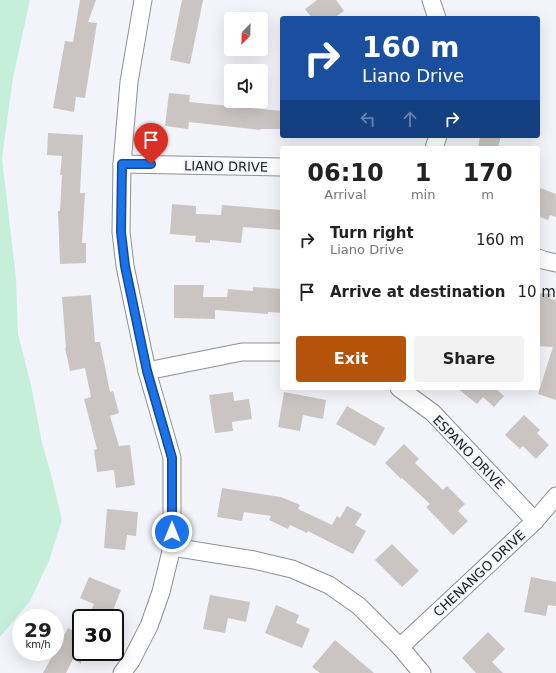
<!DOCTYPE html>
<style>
body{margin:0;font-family:"DejaVu Sans",sans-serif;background:#f2f2f2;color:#222;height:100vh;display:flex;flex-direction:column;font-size:15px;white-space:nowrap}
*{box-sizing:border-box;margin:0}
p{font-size:13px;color:#767676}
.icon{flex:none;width:22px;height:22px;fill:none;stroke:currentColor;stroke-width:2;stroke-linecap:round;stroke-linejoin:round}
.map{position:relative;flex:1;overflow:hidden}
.sheet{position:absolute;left:280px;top:146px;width:260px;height:244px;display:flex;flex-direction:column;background:#fff;border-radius:4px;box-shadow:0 4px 16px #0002}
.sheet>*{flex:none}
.top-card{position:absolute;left:280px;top:16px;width:260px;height:122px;border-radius:4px;box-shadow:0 4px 16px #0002;background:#1a4fa0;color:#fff;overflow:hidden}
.needle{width:26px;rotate:203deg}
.fabs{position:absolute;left:224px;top:12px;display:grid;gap:8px}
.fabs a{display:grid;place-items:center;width:44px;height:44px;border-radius:4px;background:#fff;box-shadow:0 4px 16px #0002;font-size:20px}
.speed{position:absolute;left:12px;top:609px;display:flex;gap:8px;font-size:20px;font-weight:700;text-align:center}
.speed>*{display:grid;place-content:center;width:52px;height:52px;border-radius:50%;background:#fff;box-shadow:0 4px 16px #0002;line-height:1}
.speed small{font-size:10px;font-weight:400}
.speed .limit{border:2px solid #111;border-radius:6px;background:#fff;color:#111}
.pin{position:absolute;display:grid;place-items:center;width:34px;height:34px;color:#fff;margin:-41px -17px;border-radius:50% 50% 50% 0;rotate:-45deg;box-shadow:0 0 4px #0007}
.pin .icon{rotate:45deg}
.me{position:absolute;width:44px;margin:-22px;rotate:0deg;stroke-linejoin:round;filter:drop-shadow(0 0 3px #0008)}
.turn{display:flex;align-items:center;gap:14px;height:84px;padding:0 16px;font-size:18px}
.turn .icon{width:52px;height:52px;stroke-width:2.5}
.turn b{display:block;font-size:28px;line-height:34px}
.lanes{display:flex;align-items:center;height:38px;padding:0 16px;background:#0003;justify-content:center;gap:20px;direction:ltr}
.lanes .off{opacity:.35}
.eta{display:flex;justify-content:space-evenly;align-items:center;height:68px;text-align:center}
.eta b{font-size:24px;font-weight:800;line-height:28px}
.action{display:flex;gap:8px;margin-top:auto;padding:8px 16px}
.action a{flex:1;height:46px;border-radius:4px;background:#b45309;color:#fff;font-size:16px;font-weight:800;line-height:46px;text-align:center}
.action a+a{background:#f2f2f2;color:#222}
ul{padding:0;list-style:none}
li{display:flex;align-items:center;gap:12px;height:52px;padding:0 16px}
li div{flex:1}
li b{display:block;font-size:15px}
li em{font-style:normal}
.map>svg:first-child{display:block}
</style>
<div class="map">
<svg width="556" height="673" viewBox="0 0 556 673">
<rect width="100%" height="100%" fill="#f2f4f9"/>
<path fill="#c6efdb" d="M0 0H30L13 78 2 158 16 278 18 334 31 385 42 443 51 474 62 520 49 561 30 601 0 637Z"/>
<g fill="#cac5c3">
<path d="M80 0H96L88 22 97 23 85 98 76 97 74 112 53 108 65 41 73 42Z"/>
<path d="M182 0H203L190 64 170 60Z"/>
<path d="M317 0H336L344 11 334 18H312L305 9Z"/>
<path d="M169 93 190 95 189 102 282 111V129H260V130L189 122 188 129 165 126Z"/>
<path d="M48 133 83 135 80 193H85L82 243H86V263L60 264 58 211H60L62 175H60L62 156 47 155Z"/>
<path d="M480 136H501L498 148H478Z"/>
<path d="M538 187 556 194V217L550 215 548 220 538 216Z"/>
<path d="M172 204 196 206V214L221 215 222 205 282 210V230L243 227 241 243 210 240V243L195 242 196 236 170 234Z"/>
<path d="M174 285H204L203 297H227L228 289 253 291V287L282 289V313L268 312V314L215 310V319L174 318Z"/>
<path d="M538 293 551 294 550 299 556 300V400L538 394 553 347 538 346Z"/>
<path d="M91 295 95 342H100L110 392 113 391 119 413 110 416 119 446 130 445 135 485 116 488 114 470 97 472 94 450 97 449 84 399 91 397 85 368 70 371 65 348H66L62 297Z"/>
<path d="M457 388H495L504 396 494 407 483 397 477 404Z"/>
<path d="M233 392 234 401 249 399 252 419 232 422 233 431 215 433 209 395Z"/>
<path d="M284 392 326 400 323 419 303 415 300 431 278 427Z"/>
<path d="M347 406 385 428 375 446 336 424Z"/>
<path d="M524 415 540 430 537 433 549 445 536 459 523 446 520 449 505 435Z"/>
<path d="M404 444 419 459 415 463 443 490 447 486 465 504 458 511 468 521 453 535 426 507 430 504 402 478 401 479 385 463Z"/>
<path d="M222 488 281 497 300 505 298 509 332 525 337 516 340 518 347 506 362 514 355 525 366 531 353 554 308 531 307 533 290 525 288 529 269 520 271 516 244 512 242 521 217 517Z"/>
<path d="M107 509 138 512 136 536 127 535 125 550 104 548Z"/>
<path d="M392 544 419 571 402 587 375 560Z"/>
<path d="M89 577 121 590 110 618H88L94 604 80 598Z"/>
<path d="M531 577 556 582V606L548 605 546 616 524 612Z"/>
<path d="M210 595 250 602 246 622 228 618 225 633 203 629Z"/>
<path d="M276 605 299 615 296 623 310 629 302 648 265 633Z"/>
<path d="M68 628 81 635V664L73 659 66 673H43Z"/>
<path d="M488 632 505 649 492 662 503 673H476L462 658Z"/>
<path d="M335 640 374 673H320L312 667Z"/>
</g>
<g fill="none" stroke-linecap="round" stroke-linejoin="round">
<defs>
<g id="street">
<path d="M431 0 437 18"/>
<path d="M434 148 438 136"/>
<path d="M122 164 282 167"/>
<path d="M538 258 543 260 556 263"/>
<path d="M147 371 242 352H282"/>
<path d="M399 388 433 413 535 521"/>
<path d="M172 547 254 560 292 569 329 585 359 606 400 647 422 673"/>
<path d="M400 647 535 521 556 496"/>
<path d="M122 673 131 661 149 626 161 592 172 547V458L147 371 125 266 121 232 122 164 129 82 143 0"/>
</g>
</defs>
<use href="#street" stroke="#8d8f93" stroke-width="19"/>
<use href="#street" stroke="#fff" stroke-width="17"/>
</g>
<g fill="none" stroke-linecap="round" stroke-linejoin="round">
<defs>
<path id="route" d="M151 164H122L121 232 125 266 147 371 172 458V532"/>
</defs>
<use href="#route" stroke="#114b97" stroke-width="10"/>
<use href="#route" stroke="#1a73e8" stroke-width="7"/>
</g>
<g text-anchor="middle" stroke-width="3.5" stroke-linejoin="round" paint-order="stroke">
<g font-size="13" fill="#1b1c1e" stroke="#f2f4f9">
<text transform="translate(226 166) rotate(1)" y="5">LIANO DRIVE</text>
<text transform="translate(469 452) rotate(46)" y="5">ESPANO DRIVE</text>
<text transform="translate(479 573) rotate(-43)" y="5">CHENANGO DRIVE</text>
</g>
</g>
</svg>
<div class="fabs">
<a><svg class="needle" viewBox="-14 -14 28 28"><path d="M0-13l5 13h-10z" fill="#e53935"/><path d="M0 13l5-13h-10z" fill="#767676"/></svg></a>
<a><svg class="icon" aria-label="sound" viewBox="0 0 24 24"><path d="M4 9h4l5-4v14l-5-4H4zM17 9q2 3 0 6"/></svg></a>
</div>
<div class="speed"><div>29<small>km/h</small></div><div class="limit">30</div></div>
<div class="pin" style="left:151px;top:164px;background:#d93025"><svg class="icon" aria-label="arrive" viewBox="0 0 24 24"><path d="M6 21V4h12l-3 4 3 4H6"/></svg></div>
<svg class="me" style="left:172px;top:532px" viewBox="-20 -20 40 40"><circle r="17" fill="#1a73e8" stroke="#fff" stroke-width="3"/><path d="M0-11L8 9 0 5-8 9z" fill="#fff"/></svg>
<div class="top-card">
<div class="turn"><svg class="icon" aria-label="right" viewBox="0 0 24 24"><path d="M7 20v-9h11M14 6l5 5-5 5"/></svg><div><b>160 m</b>Liano Drive</div></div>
<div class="lanes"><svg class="icon off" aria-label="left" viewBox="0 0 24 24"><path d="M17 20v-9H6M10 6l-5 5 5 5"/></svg><svg class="icon off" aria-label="ahead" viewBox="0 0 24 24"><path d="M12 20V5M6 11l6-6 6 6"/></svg><svg class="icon" aria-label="right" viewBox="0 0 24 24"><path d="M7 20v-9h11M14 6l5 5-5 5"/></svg></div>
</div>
<section class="sheet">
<div class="eta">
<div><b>06:10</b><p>Arrival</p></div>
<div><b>1</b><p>min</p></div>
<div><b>170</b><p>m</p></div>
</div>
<ul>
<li><svg class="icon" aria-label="right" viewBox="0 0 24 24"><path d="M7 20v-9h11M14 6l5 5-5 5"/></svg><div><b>Turn right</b><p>Liano Drive</p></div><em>160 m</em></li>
<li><svg class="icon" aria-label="arrive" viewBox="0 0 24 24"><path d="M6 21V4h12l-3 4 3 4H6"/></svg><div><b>Arrive at destination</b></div><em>10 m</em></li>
</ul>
<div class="action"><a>Exit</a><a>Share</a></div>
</section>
</div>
